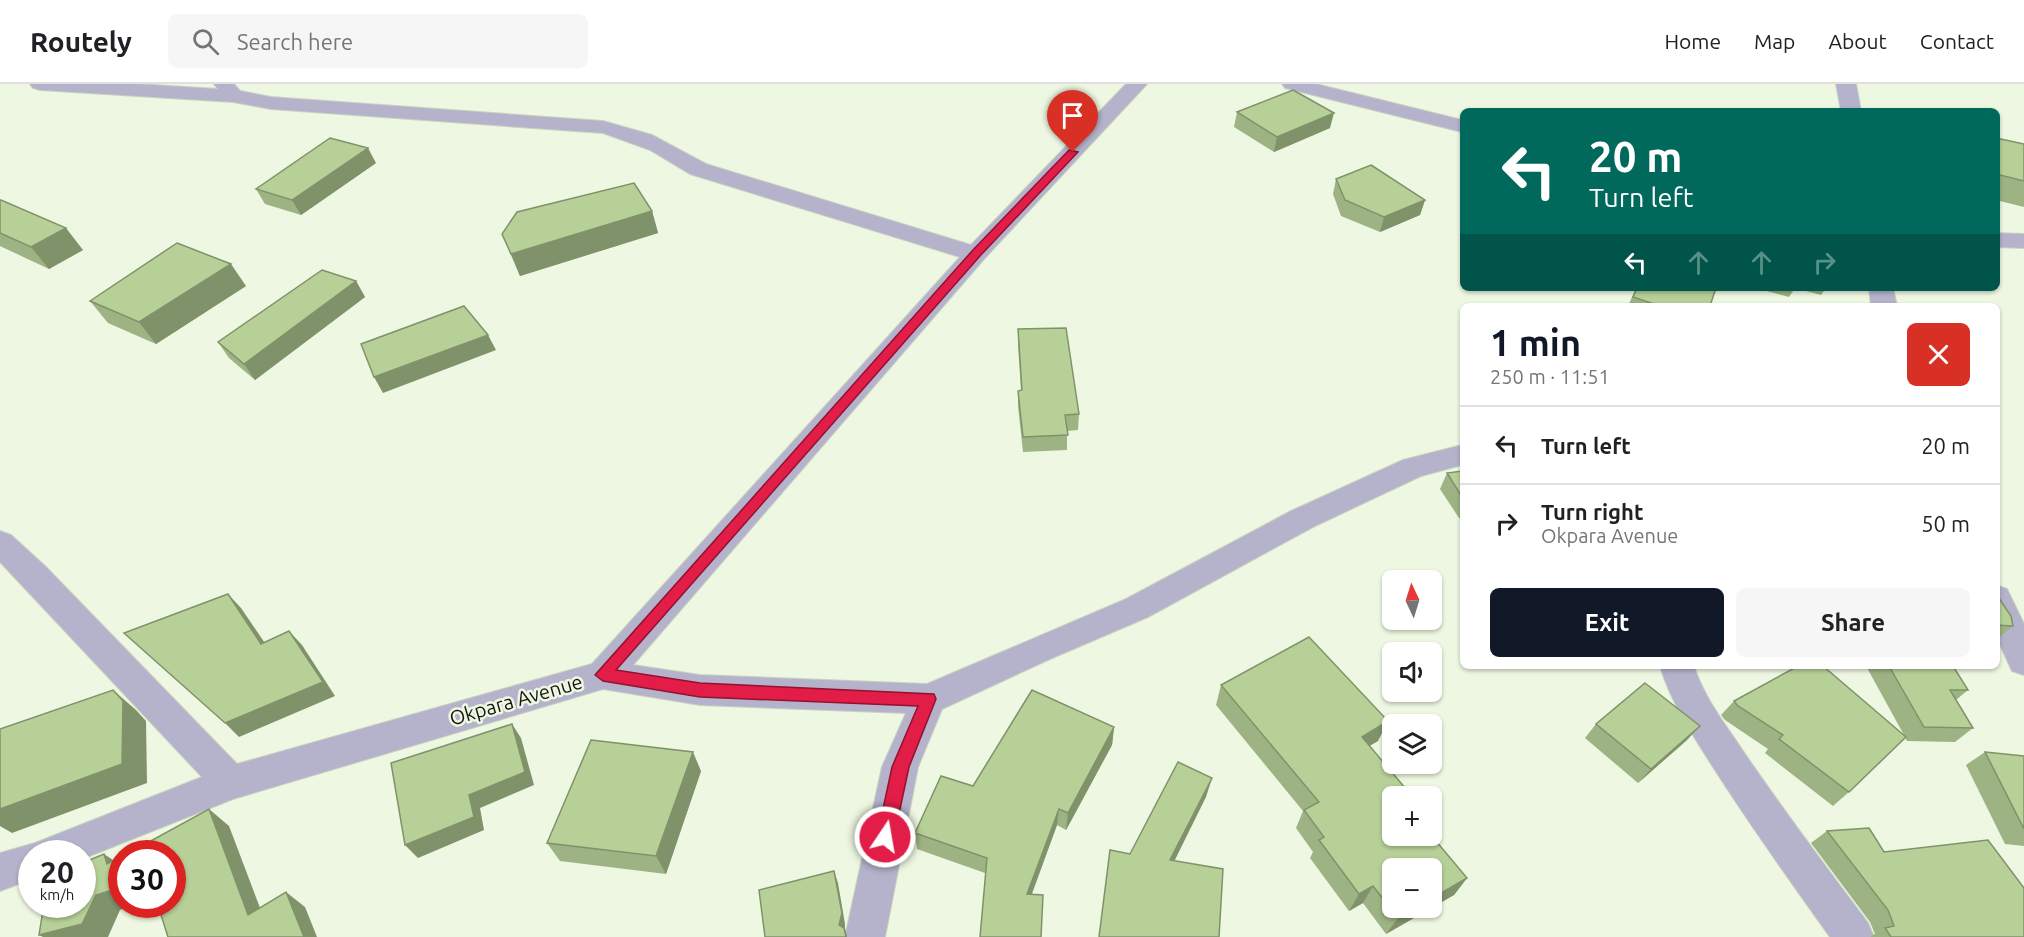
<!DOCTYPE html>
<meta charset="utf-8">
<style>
body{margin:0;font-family:Ubuntu,sans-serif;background:#f6f6f6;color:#202124;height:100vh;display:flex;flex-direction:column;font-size:22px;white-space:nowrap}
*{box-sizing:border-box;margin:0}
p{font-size:20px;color:#757577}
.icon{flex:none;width:33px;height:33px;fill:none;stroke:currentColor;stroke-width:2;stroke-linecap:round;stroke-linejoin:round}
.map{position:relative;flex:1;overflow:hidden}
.panel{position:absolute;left:1460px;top:219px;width:540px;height:366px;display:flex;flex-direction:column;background:#fff;border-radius:9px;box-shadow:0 2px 4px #0004}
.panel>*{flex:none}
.banner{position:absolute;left:1460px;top:24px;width:540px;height:183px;border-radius:9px;box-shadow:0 2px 4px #0004;background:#00695c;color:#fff;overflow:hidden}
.needle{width:39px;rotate:356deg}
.controls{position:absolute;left:1382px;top:486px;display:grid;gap:12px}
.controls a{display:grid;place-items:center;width:60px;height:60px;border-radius:9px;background:#fff;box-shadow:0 2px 4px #0004;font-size:30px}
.speed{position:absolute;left:18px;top:756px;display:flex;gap:12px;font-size:30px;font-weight:700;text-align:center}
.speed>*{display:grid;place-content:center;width:78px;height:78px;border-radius:50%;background:#fff;box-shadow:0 2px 4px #0004;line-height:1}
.speed small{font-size:15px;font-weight:400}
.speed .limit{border:9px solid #d22;background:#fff;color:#111}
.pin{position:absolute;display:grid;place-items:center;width:51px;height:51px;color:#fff;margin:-62px -26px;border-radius:50% 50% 50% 0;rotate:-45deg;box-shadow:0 0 6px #0007}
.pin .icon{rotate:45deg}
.me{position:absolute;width:66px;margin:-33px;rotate:12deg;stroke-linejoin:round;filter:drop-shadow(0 0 4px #0008)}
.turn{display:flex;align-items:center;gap:21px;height:126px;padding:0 30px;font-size:27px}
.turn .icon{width:78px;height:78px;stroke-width:2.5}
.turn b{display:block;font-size:42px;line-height:51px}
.lanes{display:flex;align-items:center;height:57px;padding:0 30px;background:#0003;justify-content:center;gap:30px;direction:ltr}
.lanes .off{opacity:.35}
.round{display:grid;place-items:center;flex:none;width:63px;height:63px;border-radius:9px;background:#f6f6f6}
.overview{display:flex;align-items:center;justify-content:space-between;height:102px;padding:0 30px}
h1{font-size:36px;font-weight:700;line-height:45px;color:#111827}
.primary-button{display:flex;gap:12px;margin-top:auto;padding:12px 30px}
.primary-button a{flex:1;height:69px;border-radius:9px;background:#111827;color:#fff;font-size:24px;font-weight:700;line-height:69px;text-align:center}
.primary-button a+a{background:#f6f6f6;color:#202124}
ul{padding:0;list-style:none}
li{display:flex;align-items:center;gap:18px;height:78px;padding:0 30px;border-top:2px solid #e0e0e0}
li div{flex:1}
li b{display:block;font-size:22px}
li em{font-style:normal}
header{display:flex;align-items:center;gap:36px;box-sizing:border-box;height:84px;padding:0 30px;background:#fff;border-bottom:2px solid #e0e0e0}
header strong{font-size:28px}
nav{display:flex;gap:33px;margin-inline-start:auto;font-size:21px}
.search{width:420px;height:54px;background:#f6f6f6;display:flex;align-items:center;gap:15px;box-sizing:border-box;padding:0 21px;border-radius:9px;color:#757577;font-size:22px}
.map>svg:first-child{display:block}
</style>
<header>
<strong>Routely</strong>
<div class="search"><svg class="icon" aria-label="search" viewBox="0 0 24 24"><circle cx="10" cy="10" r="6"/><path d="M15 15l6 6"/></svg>Search here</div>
<nav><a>Home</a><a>Map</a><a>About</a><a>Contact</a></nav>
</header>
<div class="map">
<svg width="2024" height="853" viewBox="0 0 2024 853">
<rect width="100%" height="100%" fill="#edf7e1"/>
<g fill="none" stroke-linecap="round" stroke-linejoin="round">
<defs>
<g id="street">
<path d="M30 0H137L218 5 214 0H234L240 7 271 13 603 37 652 51 706 80 971 161 1126 0H1147L984 175 633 581 700 591 927 600 1126 515 1291 427 1403 376 1462 361V381L1421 392 1313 443 1148 533 1050 575 942 625 918 683 885 853H845L882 683 906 629 700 621 603 605 233 715 82 775V770H32V795L0 807V769L35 759 202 693 0 478V447L11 451 45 482 237 680 592 580 960 173 690 90 650 66 603 49 271 25 233 18 40 6 33 4Z"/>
<path d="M1282 0H1316L1462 36V48L1285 4Z"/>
<path d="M1836 0H1856L1861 27H1841Z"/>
<path d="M1996 149 2024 150V164L1996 163Z"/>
<path d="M1869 204H1893L1897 222H1871Z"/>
<path d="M1996 501 2007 505 2024 540V591L2012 587 1996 552Z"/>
<path d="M1660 582H1694C1703 611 1722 636 1739 661 1780 722 1824 780 1868 839L1874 853H1830C1790 797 1750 741 1713 683 1693 651 1671 619 1660 582Z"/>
</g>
</defs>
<use href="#street" stroke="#cad3c0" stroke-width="2"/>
<use href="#street" fill="#b5b3cc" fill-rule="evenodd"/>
</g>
<g fill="#9db383">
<path d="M1237 28 1330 44 1274 68 1234 43Z"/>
<path d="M1996 54 2024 60V123L1996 116Z"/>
<path d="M376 79 301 131 265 120 256 105Z"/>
<path d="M1336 95 1425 116 1420 131 1380 148 1341 132 1333 110Z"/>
<path d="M0 116 83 166 49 185 0 162Z"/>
<path d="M652 127 658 149 520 192 502 150Z"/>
<path d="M356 197 365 213 255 296 229 274 218 258Z"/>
<path d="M246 202 156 260 108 239 90 217Z"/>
<path d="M1636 204H1716L1710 222H1628Z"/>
<path d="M1755 204H1795L1789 213Z"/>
<path d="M1795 204H1826L1821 211Z"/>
<path d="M1018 245 1079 330 1078 346 1067 347V366L1023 368 1018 322V307L1021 306 1018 261Z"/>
<path d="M1462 387V434H1459L1440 405 1447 389Z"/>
<path d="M1996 510 2013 542 1996 556Z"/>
<path d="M1866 582H1953L1968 606 1956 616 1973 644 1955 658 1907 657 1905 653 1849 708 1833 722 1765 669 1768 665 1725 636 1721 631 1734 617 1904 651Z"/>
<path d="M1221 601 1378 657 1369 662 1392 712 1467 794 1454 811 1386 850 1363 819 1349 827 1310 774 1313 768 1296 744 1303 727 1216 621Z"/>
<path d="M1596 640 1687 656 1638 699 1585 654Z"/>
<path d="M1114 643 1112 661 1066 746 1057 741 1032 810 1041 853 985 789 917 765 915 749 973 702Z"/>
<path d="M1985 668 2024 672V762L2005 760 1966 681Z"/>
<path d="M701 687 666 790 560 777 547 759Z"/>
<path d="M1827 747 1884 768 2024 853H1870L1875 850 1870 838 1811 759Z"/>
</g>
<g fill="#80926a">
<path d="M1334 29 1330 44 1274 68 1277 53Z"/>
<path d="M368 64 376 79 301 131 292 116Z"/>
<path d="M1425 116 1420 131 1380 148 1384 133Z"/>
<path d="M652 127 658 149 520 192 511 170Z"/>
<path d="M66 144 83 166 49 185 31 163Z"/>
<path d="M231 180 246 202 156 260 139 238Z"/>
<path d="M356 197 365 213 255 296 244 280Z"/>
<path d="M488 251 496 266 383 309 374 293Z"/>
<path d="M228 510 241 524 275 574 261 560Z"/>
<path d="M289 547 302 561 335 612 239 653 225 639Z"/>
<path d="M113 606 136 626 146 637 147 699 12 749 0 742V725Z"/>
<path d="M1388 637 1378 657 1352 672 1362 653Z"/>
<path d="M512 640 521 654 534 701 480 724 484 746 418 774 405 761 469 711Z"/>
<path d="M1700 642 1687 656 1638 699 1651 685Z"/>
<path d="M1114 643 1112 661 1066 746 1068 729Z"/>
<path d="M693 668 701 687 666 790 656 772Z"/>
<path d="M1212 694 1206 713 1166 794 1170 776Z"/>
<path d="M209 725 229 742 268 845 248 831Z"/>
<path d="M1059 725 1057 741 1026 825 1027 810Z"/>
<path d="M104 770 122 782 107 780Z"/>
<path d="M834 787 838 799 845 840V844L847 853H846L839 841Z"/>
<path d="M1467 794 1454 811 1386 850 1398 834 1416 824H1431V815Z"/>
<path d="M1373 802 1363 819 1349 827 1359 810Z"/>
<path d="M122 803V820H137L120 826 108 853H43L39 851 96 811Z"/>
<path d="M286 808 305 823 317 853H304Z"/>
<path d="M177 816 181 836 158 821 172 820V818Z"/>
</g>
<g fill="#b7d098" stroke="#80926a" stroke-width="1.5">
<path d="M1293 6 1334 29 1277 53 1237 28Z"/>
<path d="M330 54 368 64 292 116 256 105Z"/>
<path d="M1996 54 2024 60V97L1996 90Z"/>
<path d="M1371 81 1425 116 1384 133 1345 116 1336 95Z"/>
<path d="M634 99 652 127 511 170 502 150 517 128Z"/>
<path d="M0 116H1L66 144 31 163 0 149Z"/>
<path d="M177 159 231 180 139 238 90 217Z"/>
<path d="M322 186 356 197 244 280 218 258Z"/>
<path d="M1637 204H1716L1710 222H1660L1633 213Z"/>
<path d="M464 222 488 251 374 293 361 260Z"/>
<path d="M1066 244 1079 330 1065 331 1068 351 1023 353 1018 307 1022 306 1018 245Z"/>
<path d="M1462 387V413L1447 389Z"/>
<path d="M228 510 261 560 289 547 323 598 225 639 124 549Z"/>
<path d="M1996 510 2011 532 2013 542 1996 541Z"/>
<path d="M1309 553 1388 637 1362 653 1412 712H1392V752H1431V751L1467 794 1431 815V784H1392V824H1416L1398 834 1373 802 1359 810 1319 756 1324 753 1304 726 1319 718 1221 601Z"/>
<path d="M1798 582H1823L1906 653 1849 708 1779 655 1783 651 1738 622 1734 617Z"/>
<path d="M1889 582H1953L1968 606H1950L1973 644 1924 643Z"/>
<path d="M1645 599 1700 642 1651 685 1596 640Z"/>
<path d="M113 606 123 617 122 680 0 725V645Z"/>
<path d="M1032 606 1114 643 1068 729 1059 725 1027 810 1043 811 1041 853H980L987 774 915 749 941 692 973 702Z"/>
<path d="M512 640 525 688 469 711 474 733 405 761 391 679Z"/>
<path d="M591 656 693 668 656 772 547 759Z"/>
<path d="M1985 668 2024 672V745Z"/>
<path d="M1178 678 1212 694 1170 776 1223 785 1219 853H1099L1110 766 1130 770Z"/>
<path d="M209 725 248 831 286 808 304 853H168L161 831 177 816 172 818V770H127Z"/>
<path d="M1869 744 1884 768 1988 756 2024 804V853H1891L1885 844 1894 842 1888 826 1827 747Z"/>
<path d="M104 770 107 780 122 772V803L96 811 82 840 39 851 44 820H82V779Z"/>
<path d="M834 787 842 829 839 841 844 844 846 853H765L759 806Z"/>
</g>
<path fill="#e11d48" stroke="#92132f" stroke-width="1.5" d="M1069 66 1078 68 980 172 616 586 700 599 934 610 936 615 909 683 894 753 892 758 885 761 879 758 877 753 892 683 918 622 700 613 603 597 595 591 972 167Z"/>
<g text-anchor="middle" stroke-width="5" stroke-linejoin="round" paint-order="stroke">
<g font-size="20" fill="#141710" stroke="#edf7e1">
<text transform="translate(516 616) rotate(-16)" y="7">Okpara Avenue</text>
</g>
</g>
</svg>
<div class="controls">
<a><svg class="needle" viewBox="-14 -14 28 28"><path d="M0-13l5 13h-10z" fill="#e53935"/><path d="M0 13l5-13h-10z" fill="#757577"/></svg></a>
<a><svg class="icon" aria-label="sound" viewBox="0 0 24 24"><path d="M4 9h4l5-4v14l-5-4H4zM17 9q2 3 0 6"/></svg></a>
<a><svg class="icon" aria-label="layers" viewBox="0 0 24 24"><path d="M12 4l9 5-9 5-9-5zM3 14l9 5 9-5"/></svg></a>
<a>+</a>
<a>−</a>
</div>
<div class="speed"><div>20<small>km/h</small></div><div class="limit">30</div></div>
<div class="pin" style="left:1073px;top:68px;background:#d93025"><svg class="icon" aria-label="arrive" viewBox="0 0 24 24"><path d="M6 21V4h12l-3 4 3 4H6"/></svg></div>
<svg class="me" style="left:885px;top:753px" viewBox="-20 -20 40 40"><circle r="17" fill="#e11d48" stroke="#fff" stroke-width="3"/><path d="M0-11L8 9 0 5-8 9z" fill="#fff"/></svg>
<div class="banner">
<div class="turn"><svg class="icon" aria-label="left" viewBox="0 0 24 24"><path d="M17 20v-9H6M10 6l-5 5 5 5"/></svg><div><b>20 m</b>Turn left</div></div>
<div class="lanes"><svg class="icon" aria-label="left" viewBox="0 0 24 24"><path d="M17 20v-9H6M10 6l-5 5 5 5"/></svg><svg class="icon off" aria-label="ahead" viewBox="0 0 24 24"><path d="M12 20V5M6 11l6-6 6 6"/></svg><svg class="icon off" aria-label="ahead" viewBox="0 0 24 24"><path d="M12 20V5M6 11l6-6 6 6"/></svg><svg class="icon off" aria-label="right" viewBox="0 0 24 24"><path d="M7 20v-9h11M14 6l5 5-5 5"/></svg></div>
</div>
<section class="panel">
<div class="overview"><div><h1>1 min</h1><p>250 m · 11:51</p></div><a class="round" style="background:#d93025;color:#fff"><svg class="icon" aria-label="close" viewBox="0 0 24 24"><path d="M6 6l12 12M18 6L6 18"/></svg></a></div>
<ul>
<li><svg class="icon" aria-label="left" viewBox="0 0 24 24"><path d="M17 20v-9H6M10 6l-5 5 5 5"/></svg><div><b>Turn left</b></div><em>20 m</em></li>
<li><svg class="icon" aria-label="right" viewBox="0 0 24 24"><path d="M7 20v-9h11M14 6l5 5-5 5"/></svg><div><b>Turn right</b><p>Okpara Avenue</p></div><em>50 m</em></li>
</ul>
<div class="primary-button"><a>Exit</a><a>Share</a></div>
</section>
</div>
